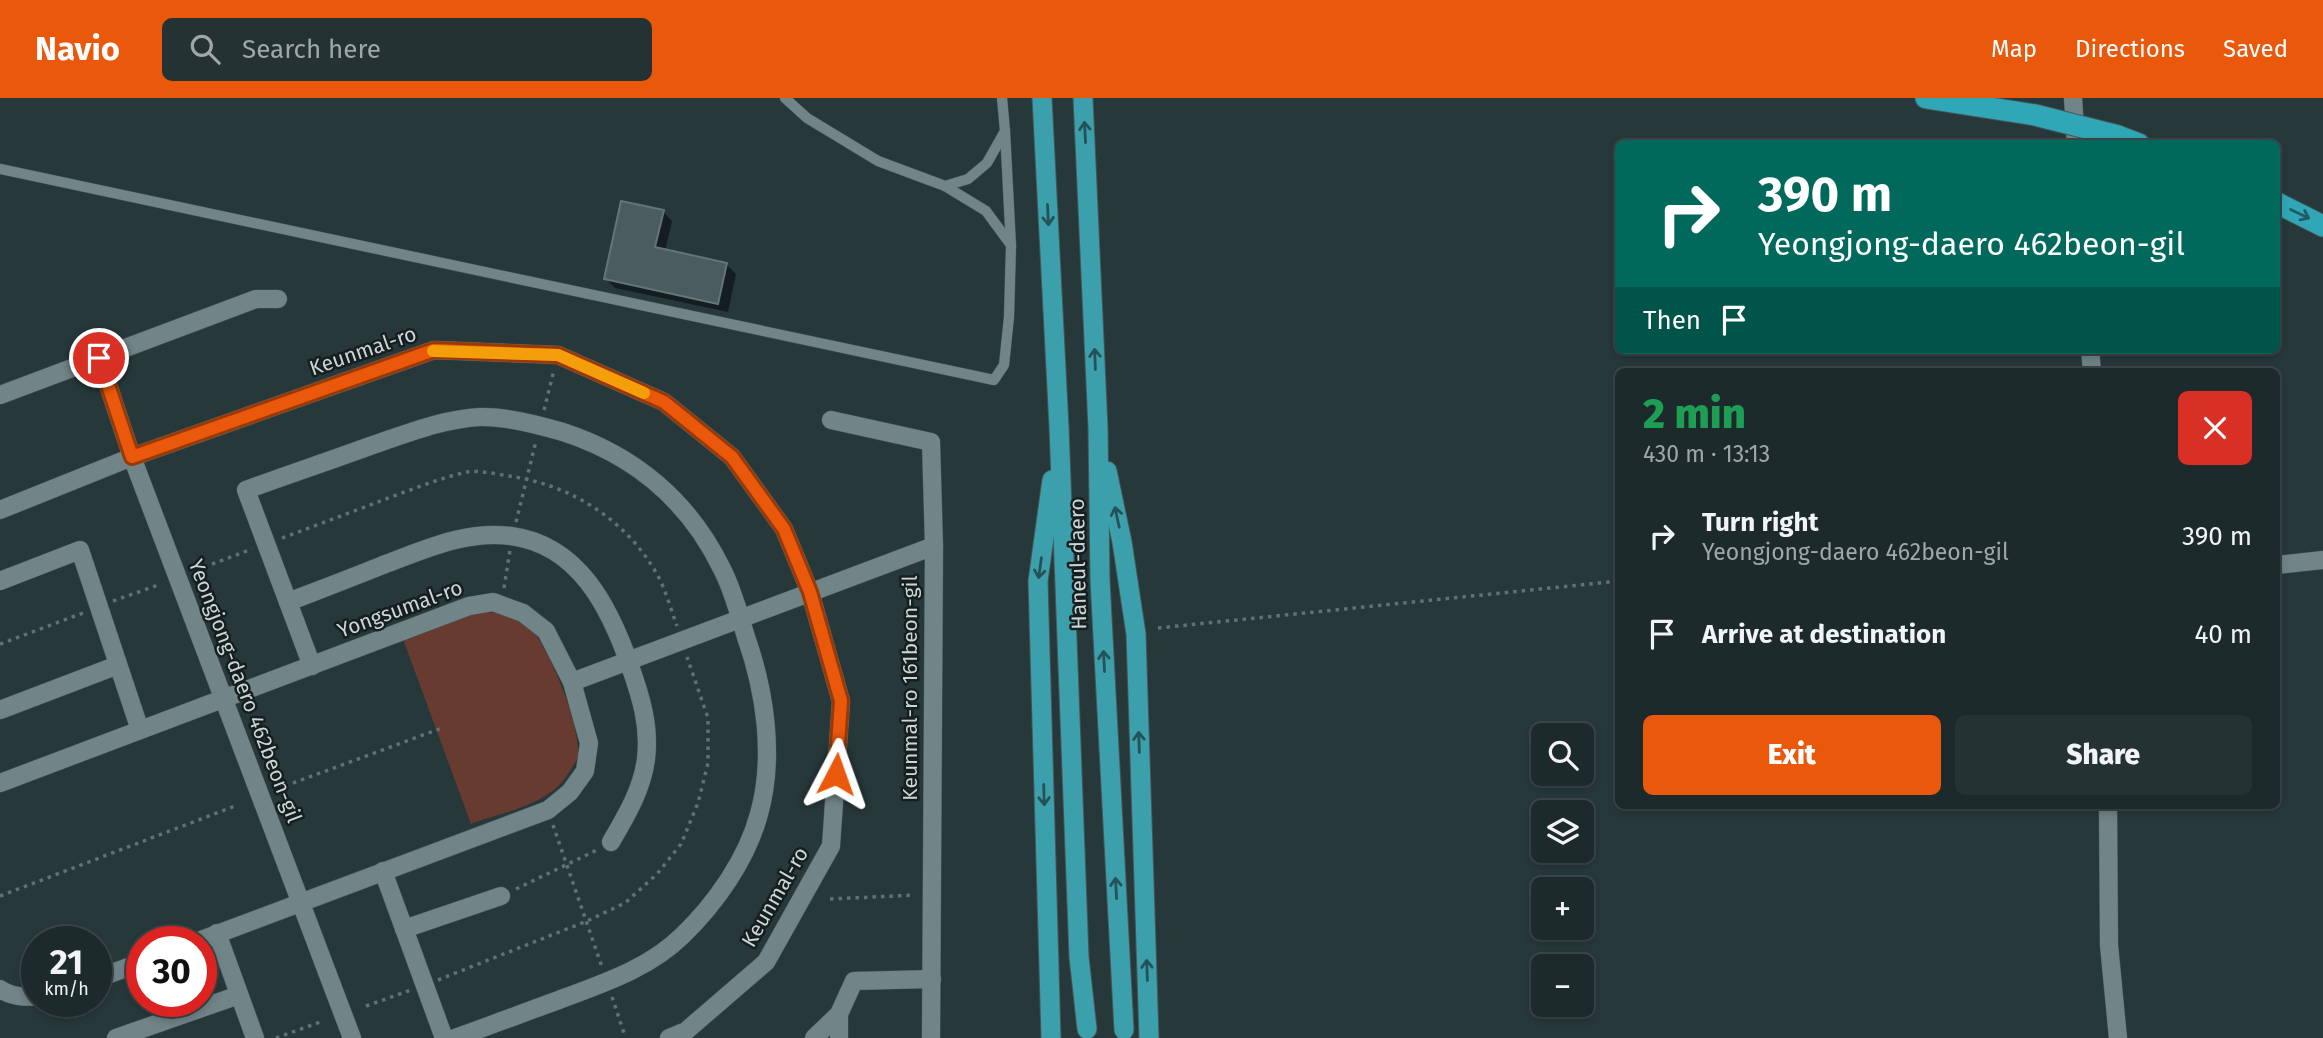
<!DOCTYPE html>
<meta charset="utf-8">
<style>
body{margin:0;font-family:"Fira Sans",sans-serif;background:#253234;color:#f1f3f6;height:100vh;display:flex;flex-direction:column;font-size:26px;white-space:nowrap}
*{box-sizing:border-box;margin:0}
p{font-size:23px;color:#a0a7a9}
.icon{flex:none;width:38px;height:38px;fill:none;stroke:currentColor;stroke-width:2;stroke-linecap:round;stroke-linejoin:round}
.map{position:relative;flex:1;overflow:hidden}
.sheet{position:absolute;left:1615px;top:270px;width:665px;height:441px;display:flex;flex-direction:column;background:#1d2a2c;border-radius:10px;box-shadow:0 4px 10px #0003,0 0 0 2px #3b4648}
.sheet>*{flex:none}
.hud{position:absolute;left:1615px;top:42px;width:665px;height:214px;border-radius:10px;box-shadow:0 4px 10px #0003,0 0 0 2px #3b4648;background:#00695c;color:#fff;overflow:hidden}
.buttons{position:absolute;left:1531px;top:625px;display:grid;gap:14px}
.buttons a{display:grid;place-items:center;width:63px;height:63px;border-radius:10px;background:#1d2a2c;box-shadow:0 4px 10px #0003,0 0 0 2px #3b4648;font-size:35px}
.speed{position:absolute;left:21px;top:828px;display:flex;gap:14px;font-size:35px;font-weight:700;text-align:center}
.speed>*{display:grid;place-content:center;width:91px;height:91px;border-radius:50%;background:#1d2a2c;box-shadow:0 4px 10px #0003,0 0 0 2px #3b4648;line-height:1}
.speed small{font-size:18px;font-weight:400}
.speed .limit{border:10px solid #d22;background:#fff;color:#111}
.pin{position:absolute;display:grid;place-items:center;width:60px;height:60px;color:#fff;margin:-30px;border:4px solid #fff;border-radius:50%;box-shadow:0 2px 7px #0007}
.me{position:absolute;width:77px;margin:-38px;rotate:4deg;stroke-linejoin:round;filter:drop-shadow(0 0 5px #0008)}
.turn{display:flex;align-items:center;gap:24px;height:147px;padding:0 28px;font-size:32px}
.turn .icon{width:91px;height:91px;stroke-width:2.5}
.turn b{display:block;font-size:49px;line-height:60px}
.then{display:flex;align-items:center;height:66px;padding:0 28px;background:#0003;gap:14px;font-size:26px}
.round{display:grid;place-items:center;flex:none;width:74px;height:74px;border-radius:10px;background:#253234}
.summary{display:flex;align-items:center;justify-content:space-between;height:119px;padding:0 28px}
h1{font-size:42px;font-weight:800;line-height:52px;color:#1e9e55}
.primary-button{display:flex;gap:14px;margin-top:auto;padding:14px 28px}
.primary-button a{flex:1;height:80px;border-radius:10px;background:#ea580c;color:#fff;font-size:28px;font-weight:800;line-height:80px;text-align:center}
.primary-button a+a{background:#253234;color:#f1f3f6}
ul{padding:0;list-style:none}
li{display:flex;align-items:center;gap:21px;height:98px;padding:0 28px}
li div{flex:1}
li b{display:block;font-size:26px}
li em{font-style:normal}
header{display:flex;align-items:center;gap:42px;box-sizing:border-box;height:98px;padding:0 35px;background:#ea580c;color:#fff}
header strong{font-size:33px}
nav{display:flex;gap:38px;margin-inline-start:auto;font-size:24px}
.search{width:490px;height:63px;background:#253234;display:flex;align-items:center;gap:18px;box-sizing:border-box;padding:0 24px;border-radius:10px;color:#a0a7a9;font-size:26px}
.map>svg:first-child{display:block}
</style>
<header>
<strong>Navio</strong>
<div class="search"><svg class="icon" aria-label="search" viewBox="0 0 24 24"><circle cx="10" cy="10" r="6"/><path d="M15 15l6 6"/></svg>Search here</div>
<nav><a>Map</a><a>Directions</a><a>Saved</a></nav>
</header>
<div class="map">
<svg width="2323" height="940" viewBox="0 0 2323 940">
<rect width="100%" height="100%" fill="#27383b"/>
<path fill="#673b2f" d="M477 514C494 514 515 515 528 527 548 546 585 635 577 661 575 666 569 674 566 679 545 708 503 714 471 726L403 541Z"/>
<path fill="#0007" d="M663 114 672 123 665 153 726 166 736 176 728 214 615 190 606 181Z"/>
<path fill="#4a5c5f" stroke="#627578" stroke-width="2" d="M621 103 664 112 655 149 727 165 718 206 604 181Z"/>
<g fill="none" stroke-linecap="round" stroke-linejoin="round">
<defs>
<g id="service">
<path d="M785 0 807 20 878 63 945 88 968 81 987 65 1005 33 1002 0"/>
<path d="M0 71 994 282 1004 267 1009 219 1011 148 1005 33"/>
<path d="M945 88 986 113 1011 147"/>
</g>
<g id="minor">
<path d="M2073 0 2076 46"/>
<path d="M2090 252 2092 273"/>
<path d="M0 297 256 201H278"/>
<path d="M831 322 931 344 934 448 931 940"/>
<path d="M0 412 132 359 434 252 558 257 664 304 732 359 784 431 810 494 841 603 831 748 766 864 686 933 669 940"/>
<path d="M0 483 80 452 140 632"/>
<path d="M288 504C319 492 351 480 383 467 424 452 465 432 511 438 579 447 610 510 630 568 641 599 650 628 646 661 642 692 626 718 611 744"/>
<path d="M312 568 246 392C287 377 329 363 370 348 406 336 442 321 480 319 505 318 539 327 563 334 634 357 689 403 722 471 733 492 739 516 746 539 765 593 775 659 759 716 747 761 716 805 683 837 649 871 601 886 556 903 523 915 489 928 455 940"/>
<path d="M572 584 934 448"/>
<path d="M0 612 118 567"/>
<path d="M0 685 469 508 493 504 523 515 546 533 572 584 589 645 585 673 570 694 548 712 196 844"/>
<path d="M383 773 444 940"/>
<path d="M404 831 501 798"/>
<path d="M217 835 255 940"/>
<path d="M96 881 142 864"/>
<path d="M0 891C10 898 25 900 37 898"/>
<path d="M839 916V940"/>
<path d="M116 940 239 897"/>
<path d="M814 940 839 916 854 883 932 881"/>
</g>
<g id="tertiary">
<path d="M99 260 132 359 352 940"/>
<path d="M2277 467 2323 462"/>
<path d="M2108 707 2109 847 2118 940"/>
</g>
<g id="trunk">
<path d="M1042 0 1059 329 1079 859 1087 931"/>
<path d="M1083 0 1098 330 1100 482 1124 932"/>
<path d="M1107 373 1122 444 1136 536 1149 940"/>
<path d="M1051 940 1038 483 1052 382"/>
</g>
<g id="motorway">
<path d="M1926 0 2035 17"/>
<path d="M2118 38 2139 46"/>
<path d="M2277 105 2323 128"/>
</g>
</defs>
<use href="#service" stroke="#475658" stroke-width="11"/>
<use href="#minor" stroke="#475658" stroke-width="19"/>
<use href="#tertiary" stroke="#475658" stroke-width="19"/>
<use href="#trunk" stroke="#475658" stroke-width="21"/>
<use href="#motorway" stroke="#475658" stroke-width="23"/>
<g stroke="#617072" stroke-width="3.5" stroke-dasharray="3.5 5" stroke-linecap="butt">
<path d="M544 312 554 272"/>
<path d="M516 424 536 343"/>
<path d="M282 440C317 427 352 414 386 401 413 391 440 380 467 374 482 372 500 377 515 379 575 389 628 424 658 478 666 493 671 512 677 528"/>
<path d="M204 469 252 451"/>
<path d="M504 490 510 452"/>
<path d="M113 503 161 486"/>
<path d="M1158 530 1619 483"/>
<path d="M0 546 83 515"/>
<path d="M285 688 442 630"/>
<path d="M553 727 602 869"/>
<path d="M516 791 597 752"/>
<path d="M0 798 235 708"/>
<path d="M830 801 915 797"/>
<path d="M438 882 587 823 625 805 657 776 681 746 698 705 708 665V620L687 559"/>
<path d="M612 899 624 935"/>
<path d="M366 908 411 892"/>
<path d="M276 940 323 923"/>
</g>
<use href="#service" stroke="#718487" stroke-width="10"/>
<use href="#minor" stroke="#718487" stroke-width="18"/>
<use href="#tertiary" stroke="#718487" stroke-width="18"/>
<use href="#trunk" stroke="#3ca0ac" stroke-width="19"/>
<use href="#motorway" stroke="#2fa7b6" stroke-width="21"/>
<defs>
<path id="motorway-bridge" d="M2035 17 2118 38"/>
</defs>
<use href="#motorway-bridge" stroke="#475658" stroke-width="23" stroke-linecap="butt"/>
<use href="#motorway-bridge" stroke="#2fa7b6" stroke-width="21"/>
</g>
<defs><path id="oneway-shaft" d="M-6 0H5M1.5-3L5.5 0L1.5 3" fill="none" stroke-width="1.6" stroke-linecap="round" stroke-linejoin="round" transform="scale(1.75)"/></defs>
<g stroke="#255257">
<use href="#oneway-shaft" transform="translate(1085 34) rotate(-93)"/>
<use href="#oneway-shaft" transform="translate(1048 117) rotate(87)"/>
<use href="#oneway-shaft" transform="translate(1095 261) rotate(-92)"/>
<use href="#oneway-shaft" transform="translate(1117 419) rotate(-102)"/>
<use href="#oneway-shaft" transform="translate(1040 470) rotate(98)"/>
<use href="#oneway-shaft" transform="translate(1104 563) rotate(-93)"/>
<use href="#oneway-shaft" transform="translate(1139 644) rotate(-92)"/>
<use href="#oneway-shaft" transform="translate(1044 697) rotate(88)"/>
<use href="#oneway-shaft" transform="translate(1116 790) rotate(-93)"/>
<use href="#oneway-shaft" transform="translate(1147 872) rotate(-92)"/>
</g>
<use stroke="#215c63" href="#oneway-shaft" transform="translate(2300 116) rotate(26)"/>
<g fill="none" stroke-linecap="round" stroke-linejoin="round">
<defs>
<path id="route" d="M99 260 132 359 434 252 558 257 664 304 732 359 784 431 810 494 841 603 836 676"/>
</defs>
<use href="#route" stroke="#983908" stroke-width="18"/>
<use href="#route" stroke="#ea580c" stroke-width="12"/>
<path stroke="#f59e0b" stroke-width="12" d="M433 253 558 257 644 295"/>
</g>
<g text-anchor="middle" stroke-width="5" stroke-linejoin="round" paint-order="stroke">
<g font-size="21" fill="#cbd6d7" stroke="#161e1f">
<text transform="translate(363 253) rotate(-19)" y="7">Keunmal-ro</text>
<text transform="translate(1078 466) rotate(-91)" y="7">Haneul-daero</text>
<text transform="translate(400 511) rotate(-20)" y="7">Yongsumal-ro</text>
<text transform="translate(910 590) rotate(-90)" y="7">Keunmal-ro 161beon-gil</text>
<text transform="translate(245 593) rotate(69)" y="7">Yeongjong-daero 462beon-gil</text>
<text transform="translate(775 799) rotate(-60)" y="7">Keunmal-ro</text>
</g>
</g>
</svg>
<div class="buttons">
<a><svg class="icon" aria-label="search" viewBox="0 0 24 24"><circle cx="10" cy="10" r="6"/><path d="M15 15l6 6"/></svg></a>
<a><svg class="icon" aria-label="layers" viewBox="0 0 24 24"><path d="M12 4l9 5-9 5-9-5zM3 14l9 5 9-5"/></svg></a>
<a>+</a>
<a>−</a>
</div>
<div class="speed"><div>21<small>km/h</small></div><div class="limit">30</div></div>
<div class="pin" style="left:99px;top:260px;background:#d93025"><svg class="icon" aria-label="arrive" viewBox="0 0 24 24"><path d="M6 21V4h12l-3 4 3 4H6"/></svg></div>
<svg class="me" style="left:836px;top:676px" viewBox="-20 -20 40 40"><path d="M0-17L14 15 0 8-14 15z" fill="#ea580c" stroke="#fff" stroke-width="4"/></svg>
<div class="hud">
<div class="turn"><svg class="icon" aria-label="right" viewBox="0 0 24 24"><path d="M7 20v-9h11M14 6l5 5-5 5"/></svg><div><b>390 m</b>Yeongjong-daero 462beon-gil</div></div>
<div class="then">Then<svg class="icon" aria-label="arrive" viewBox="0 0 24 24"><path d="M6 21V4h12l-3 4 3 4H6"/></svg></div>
</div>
<section class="sheet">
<div class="summary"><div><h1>2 min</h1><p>430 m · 13:13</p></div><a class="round" style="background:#d93025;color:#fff"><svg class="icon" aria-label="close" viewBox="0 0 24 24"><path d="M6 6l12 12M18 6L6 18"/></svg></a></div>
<ul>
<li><svg class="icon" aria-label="right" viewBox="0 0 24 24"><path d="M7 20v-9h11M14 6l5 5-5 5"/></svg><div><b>Turn right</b><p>Yeongjong-daero 462beon-gil</p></div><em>390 m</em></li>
<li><svg class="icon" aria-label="arrive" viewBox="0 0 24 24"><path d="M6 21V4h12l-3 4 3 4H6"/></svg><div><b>Arrive at destination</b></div><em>40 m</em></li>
</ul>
<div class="primary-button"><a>Exit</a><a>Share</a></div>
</section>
</div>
